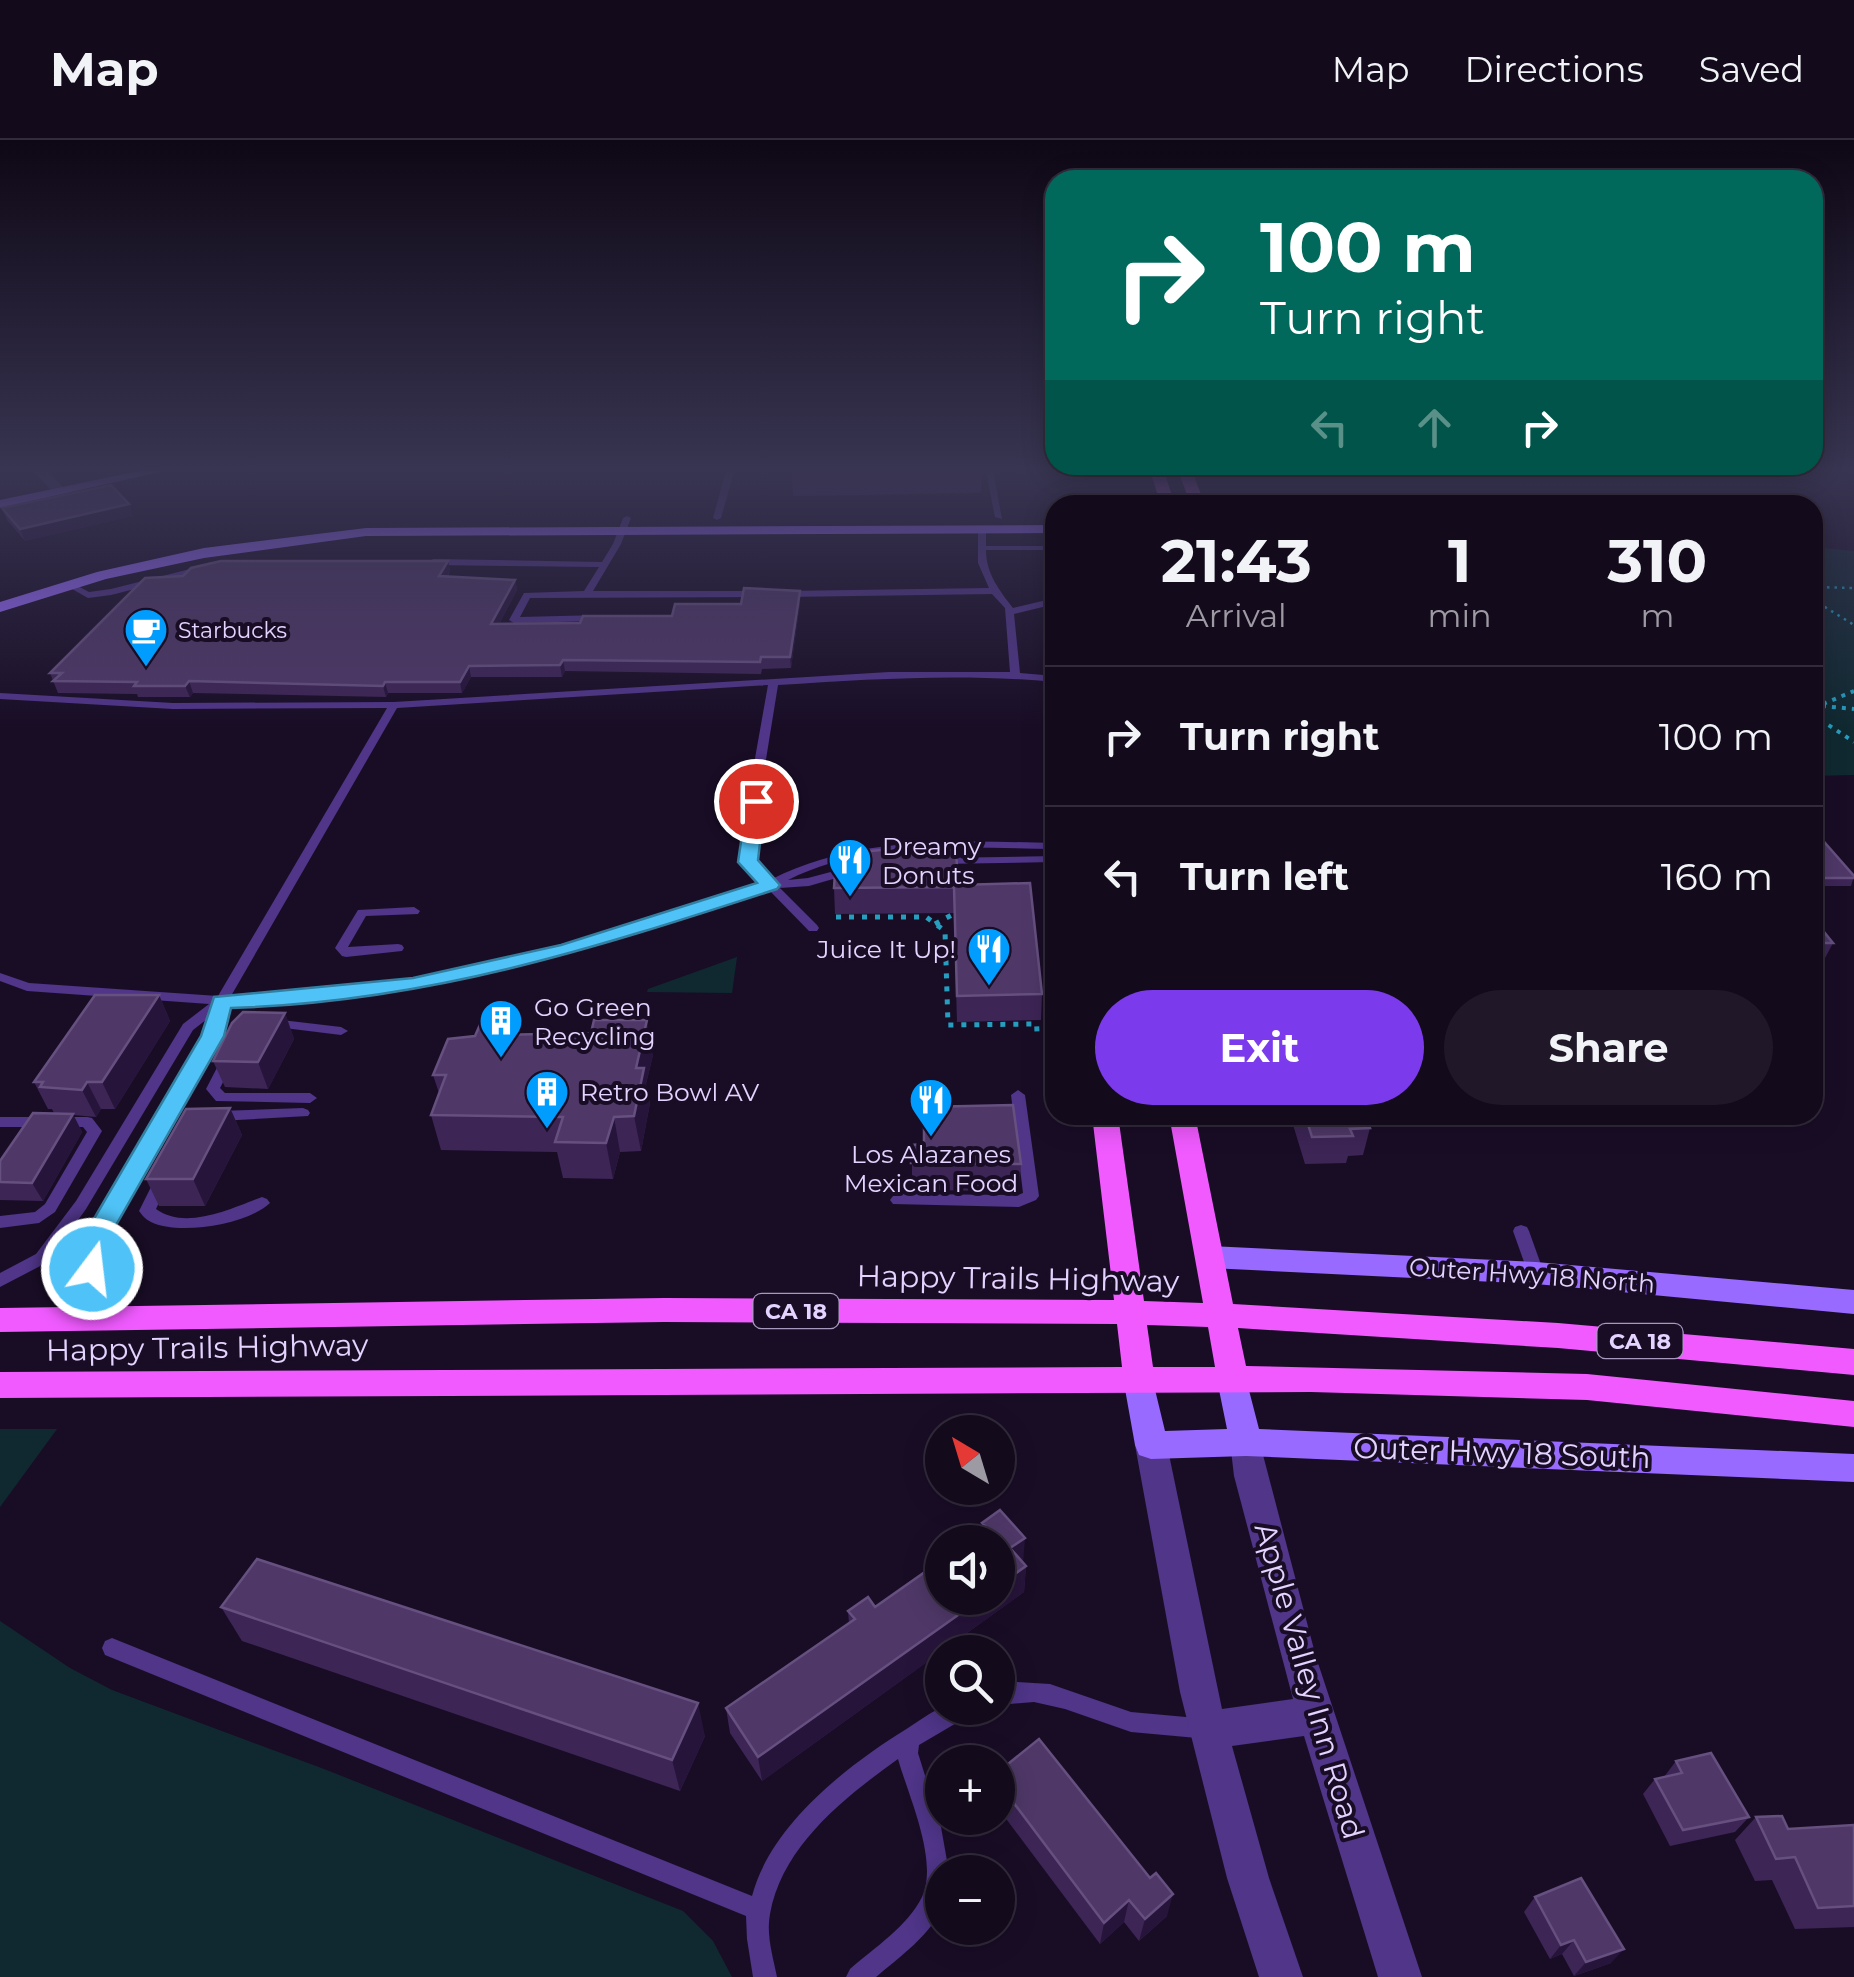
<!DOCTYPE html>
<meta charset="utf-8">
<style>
body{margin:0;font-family:Montserrat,sans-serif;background:#201829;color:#f1f3f6;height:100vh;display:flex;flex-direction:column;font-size:38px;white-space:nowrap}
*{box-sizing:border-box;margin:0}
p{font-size:32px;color:#9d9aa3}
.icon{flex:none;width:55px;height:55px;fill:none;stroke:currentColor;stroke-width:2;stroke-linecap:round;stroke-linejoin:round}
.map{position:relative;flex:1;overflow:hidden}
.side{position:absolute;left:1045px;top:355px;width:778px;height:630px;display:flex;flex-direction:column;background:#130a1c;border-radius:30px;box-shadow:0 5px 25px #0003,0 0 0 2px #322b3b}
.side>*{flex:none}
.banner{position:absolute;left:1045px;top:30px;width:778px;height:305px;border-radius:30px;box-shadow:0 5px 25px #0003,0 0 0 2px #322b3b;background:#00695c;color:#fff;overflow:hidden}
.needle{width:65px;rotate:322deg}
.buttons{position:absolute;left:925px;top:1275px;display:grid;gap:20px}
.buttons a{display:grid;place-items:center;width:90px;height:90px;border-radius:50%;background:#130a1c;box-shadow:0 5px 25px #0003,0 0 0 2px #322b3b;font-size:50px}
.pin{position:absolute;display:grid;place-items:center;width:85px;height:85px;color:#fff;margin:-42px;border:5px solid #fff;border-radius:50%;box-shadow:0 2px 10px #0007}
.me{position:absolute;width:110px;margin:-55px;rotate:15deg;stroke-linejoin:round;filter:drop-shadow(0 0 8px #0008)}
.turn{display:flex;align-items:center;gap:35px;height:210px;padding:0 50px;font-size:45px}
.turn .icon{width:130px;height:130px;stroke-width:2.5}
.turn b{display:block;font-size:70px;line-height:85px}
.lanes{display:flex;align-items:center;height:95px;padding:0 50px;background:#0003;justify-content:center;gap:50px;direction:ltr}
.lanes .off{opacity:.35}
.eta{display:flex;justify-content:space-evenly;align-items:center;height:170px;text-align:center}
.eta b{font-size:60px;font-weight:700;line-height:70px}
.button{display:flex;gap:20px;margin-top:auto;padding:20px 50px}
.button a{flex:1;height:115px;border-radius:60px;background:#7c3aed;color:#fff;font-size:40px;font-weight:700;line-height:115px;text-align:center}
.button a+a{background:#201829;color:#f1f3f6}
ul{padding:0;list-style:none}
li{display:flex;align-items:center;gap:30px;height:140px;padding:0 50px;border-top:2px solid #322b3b}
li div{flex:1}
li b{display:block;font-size:38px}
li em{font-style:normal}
header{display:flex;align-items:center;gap:60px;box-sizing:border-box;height:140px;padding:0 50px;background:#130a1c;border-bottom:2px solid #322b3b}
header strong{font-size:48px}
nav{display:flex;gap:55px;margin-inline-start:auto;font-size:35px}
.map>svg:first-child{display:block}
</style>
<header>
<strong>Map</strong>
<nav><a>Map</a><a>Directions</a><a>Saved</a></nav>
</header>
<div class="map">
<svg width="1854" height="1837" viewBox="0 0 1854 1837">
<rect width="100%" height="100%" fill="#190d26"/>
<g fill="#102931">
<path d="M1813 407 1854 411V635L1813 636Z"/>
<path d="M737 817 732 853 647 852 648 849Z"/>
<path d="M0 1289H57L0 1367Z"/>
<path d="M0 1481 70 1528 112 1550 324 1629 683 1771 713 1801 732 1837H0Z"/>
</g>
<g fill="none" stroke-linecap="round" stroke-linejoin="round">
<g stroke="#269ec0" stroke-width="2.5" stroke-dasharray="2.5 5" stroke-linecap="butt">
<path d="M1812 447 1854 448"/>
<path d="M1812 459 1854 485"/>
</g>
<g stroke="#269ec0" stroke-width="4" stroke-dasharray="4 6" stroke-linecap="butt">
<path d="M1823 564 1854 551"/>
<path d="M1812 565 1854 569"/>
<path d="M1812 574 1854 602"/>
</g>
<g stroke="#269ec0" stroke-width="5" stroke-dasharray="5 8" stroke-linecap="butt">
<path d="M836 777H926L945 791 948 885 1034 884V889L1055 888"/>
<path d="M935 784 959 771"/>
</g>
<g fill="#503589" fill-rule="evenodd">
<path d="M726 331H734L721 378 717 380 713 378Z"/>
<path d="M986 331H993L1002 379 995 377Z"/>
<path d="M627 376 631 378 621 404 593 451H759L763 454 759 457 530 458 520 477 601 475 605 478 601 481 514 483 509 480 524 453 584 451 599 427 433 425 429 422 433 419 602 422 613 404 623 378Z"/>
<path d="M982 387 986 389V406H1055V410H986C986 434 1000 451 1013 468L1055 458V464L1014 474 1020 533 1055 536V542C963 533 870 539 778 545L758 669 754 721 772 739C861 695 958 701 1055 703V709C966 708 870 699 788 740L808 738 853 726 859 730 857 732 809 746 780 748 817 785 819 788 817 791H809L768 749C593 806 414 864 227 865L219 895 106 1094 100 1128 130 1173 132 1178 130 1183 124 1185 118 1183 84 1129 90 1094 205 895 211 876 193 890 86 1069 48 1122 0 1147V1133L36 1114 76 1061 183 884 209 864 27 851 0 841V833L29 843 218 856 387 568 173 569 0 559V553L173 563 394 562 889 532H1010L1005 468 992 454 785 457 781 454 785 451 989 448 978 423V389ZM768 545 746 669 742 722 763 744C590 799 414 856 231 856L397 568Z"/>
<path d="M202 426 205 427V431L111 455 88 458 65 445 72 443 89 452 111 449Z"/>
<path d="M1055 716V722L938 724 932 721 938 718Z"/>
<path d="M414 767 420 771 418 774 366 776 348 807 398 804 402 805 404 808 402 811 346 817 342 816 335 808 358 770Z"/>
<path d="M273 879 341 887 348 891 341 895 268 886 266 883 268 880Z"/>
<path d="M228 914 235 919 220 948 225 953H310L317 958 310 963 216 961 206 949 223 916Z"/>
<path d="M1018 950 1025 955 1039 1056 1036 1060 1019 1067 893 1064 890 1060 893 1056 898 1054 1018 1055 1023 1053 1011 955Z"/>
<path d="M303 968 308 970 310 973 308 976 219 981 212 976 219 971Z"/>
<path d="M0 977H87L92 978 102 991 55 1072 39 1083 0 1088V1076L35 1072 45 1064 87 992 83 987H0Z"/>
<path d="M161 1036 166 1037 169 1041 156 1069C186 1091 232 1068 262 1057L267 1059 270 1063C248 1084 179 1096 151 1082 145 1079 143 1076 139 1071L156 1037Z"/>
<path d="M1521 1085 1527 1087 1529 1091 1544 1133 1542 1137 1536 1139 1530 1137 1528 1133 1513 1091 1515 1087Z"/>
<path d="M112 1498 752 1756C771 1684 848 1625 908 1588 919 1581 930 1572 942 1568 951 1565 964 1568 973 1568L970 1575 919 1605 918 1613 941 1687 949 1732H942C942 1742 945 1756 942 1765 936 1791 896 1820 876 1837H846L850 1829C874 1808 908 1786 922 1757 939 1721 908 1655 898 1619 845 1657 782 1706 770 1774 766 1795 773 1817 777 1837H753L747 1799 746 1776 105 1515 102 1508 105 1501Z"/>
<path d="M1017 1542 1050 1544 1131 1572 1208 1579 1215 1582 1218 1589 1215 1596 1208 1599 1131 1592 1065 1569 1034 1562 998 1565V1545Z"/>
</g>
<g fill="#503589" fill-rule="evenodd">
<path d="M33 331H47L67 351 55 354Z"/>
<path d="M1246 1288 1257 1292 1316 1517 1422 1837H1378L1304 1596 1232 1606 1269 1738 1303 1837H1259L1227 1738 1180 1552 1135 1305 1139 1295 1151 1291 1163 1295 1167 1305 1222 1569 1293 1559 1234 1336 1230 1302 1235 1292Z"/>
</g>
<g fill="#986aff" fill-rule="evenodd">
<path d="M139 331H164L0 368V360Z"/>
<path d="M1055 385V393L366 396 204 418 106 439 0 472V462L97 432 204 408 366 388Z"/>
<path d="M1210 1106 1536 1122 1854 1150V1174L1536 1144 1210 1128 1200 1125 1196 1117 1200 1109Z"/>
<path d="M1139 1225 1150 1229 1165 1291 1227 1289 1217 1240 1222 1231 1233 1227 1244 1231 1259 1289 1854 1314V1342L1246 1316 1151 1319 1139 1315 1135 1305 1123 1238 1128 1229Z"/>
</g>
<g fill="#f05aff" fill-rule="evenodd">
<path d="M1150 331H1164L1175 365H1161Z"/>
<path d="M1178 331H1192L1205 365H1191Z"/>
<path d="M1092 975H1118L1144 1161 1203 1163 1169 975H1195L1233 1164 1558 1183 1854 1209V1235L1558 1208 1238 1188 1246 1226 1587 1234 1854 1261V1287L1587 1260 1311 1252 0 1258V1232L1122 1227 1117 1184 664 1182 0 1192V1168L664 1158 1114 1160ZM1147 1185 1208 1187 1215 1227H1153Z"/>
</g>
</g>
<g fill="#3d2556">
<path d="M792 331H982L981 353 793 356Z"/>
<path d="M129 364 133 376 25 401 7 380 2 368Z"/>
<path d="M448 421 450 431 448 436 515 440 517 450 499 484 580 483 672 476 741 464 800 462 791 528 762 529 761 534 565 531 562 537H471L462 553H388L386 557 193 553 190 557H138L137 554 58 553 50 533Z"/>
<path d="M1812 688 1854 736 1851 746H1812Z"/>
<path d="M958 745 1042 854 1041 880 957 882 954 773 835 774 834 748Z"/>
<path d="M1812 777 1833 803 1815 837H1812Z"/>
<path d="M159 855 170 881 115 969H101L96 977 73 975 82 992 43 1061 0 1060V1021L54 973 52 969H48L34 942Z"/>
<path d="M285 873 294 899 268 949 225 947 213 921Z"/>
<path d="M509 895 653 915 646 944 650 963 641 1011 620 1012 613 1039 563 1038 557 1012 441 1010 431 975 439 953 433 935Z"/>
<path d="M230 968 242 995 205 1066H159L146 1039Z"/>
<path d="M1290 975H1365L1370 988 1363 1015 1348 1016 1346 1023 1305 1024Z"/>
<path d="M924 1004 1021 1024 1019 1051 912 1050V1005Z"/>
<path d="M982 1383 1026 1426 1024 1452 762 1641 730 1593 726 1568 849 1483 848 1471 875 1467 982 1393Z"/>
<path d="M221 1467 705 1596 680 1651 242 1501Z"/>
<path d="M1676 1621 1749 1677 1735 1692 1670 1706 1643 1654 1655 1639 1664 1637Z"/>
<path d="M998 1632 1167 1776 1139 1801 1124 1782 1100 1804 998 1668Z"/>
<path d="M1756 1677 1788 1689 1854 1685V1787L1795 1789 1772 1740 1755 1741 1735 1700Z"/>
<path d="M1535 1757 1611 1823 1574 1836 1562 1814 1550 1819 1524 1772Z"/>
</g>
<g fill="#27143b">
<path d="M129 364 133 376 25 401 20 389Z"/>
<path d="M448 421 450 431 441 446 439 436Z"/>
<path d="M515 440 517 450 493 495 491 484Z"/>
<path d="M800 451V462L791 528 790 517Z"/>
<path d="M563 520 565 531 562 537 560 525Z"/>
<path d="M469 526 471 537 462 553 460 542Z"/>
<path d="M189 541 193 553 190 557 185 546Z"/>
<path d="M385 542 388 553 386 557 383 546Z"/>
<path d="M159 855 170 881 115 969 102 942Z"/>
<path d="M285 873 294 899 268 949 258 922Z"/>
<path d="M506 880 514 915 500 895Z"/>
<path d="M647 880 653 915 646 944 650 963 641 1011 634 976 636 928Z"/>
<path d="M87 942 101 969 96 977 82 950Z"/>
<path d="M230 968 242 995 205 1066 193 1039Z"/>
<path d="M73 974 82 992 43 1061 32 1043Z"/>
<path d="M614 977 620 1012 613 1039 606 1003Z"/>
<path d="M1025 1398 1023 1424 1010 1408Z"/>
<path d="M1026 1426 1024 1452 762 1641 758 1617 982 1458H998V1446Z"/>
<path d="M698 1563 705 1596 680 1651 672 1620Z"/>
<path d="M1173 1754 1167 1776 1139 1801 1145 1779Z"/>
<path d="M1129 1760 1124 1782 1100 1804 1104 1783Z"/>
<path d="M1574 1800 1562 1814 1550 1819 1561 1805Z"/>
<path d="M1624 1809 1611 1823 1574 1836 1586 1822Z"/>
</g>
<g fill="#4f3868" stroke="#665080" stroke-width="2.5">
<path d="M111 345 129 364 20 389 2 368Z"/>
<path d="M221 421H448L439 436 515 440 491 484 580 483 583 476H672L675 464H741L744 448 800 451 790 517H761L760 522 563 520 560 525 469 526 460 542H385L383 546 189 541 185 546H134L137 542 53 541 62 533H50L145 438 183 436 191 428Z"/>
<path d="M1812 688 1854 736V738H1812Z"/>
<path d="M881 710H956L958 745 1030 743 1042 854 957 856 954 747 834 748 836 718 859 717 860 712Z"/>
<path d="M1812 777 1833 803H1812Z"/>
<path d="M95 855H159L102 942H87L82 950 40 947 43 942H34Z"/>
<path d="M243 872 285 873 258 922 213 921 232 883Z"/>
<path d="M482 880H506L500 895 591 893 594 880H647L636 928H644L634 976 614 977 606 1003 555 1002 563 977 431 975 446 935H433L448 899 475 896Z"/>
<path d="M1013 965 1021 1024 911 1023 912 1005 924 1004V967Z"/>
<path d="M230 968 193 1039H146L186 969Z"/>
<path d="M33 973 73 974 32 1043 0 1042V1021Z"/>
<path d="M1305 975H1365L1370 988 1350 989 1353 996 1312 997Z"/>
<path d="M1000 1370 1025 1398 1010 1408 1026 1426 998 1446V1402H969L988 1389 982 1383Z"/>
<path d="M257 1419 698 1563 672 1620 221 1467Z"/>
<path d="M942 1420V1458H982L758 1617 726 1568 855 1479 848 1471 868 1457 875 1467Z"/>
<path d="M1039 1599 1150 1738 1156 1733 1173 1754 1145 1779 1129 1760 1104 1783 998 1642V1632Z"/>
<path d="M1711 1613 1749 1677 1683 1690 1655 1639 1682 1633 1676 1621Z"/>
<path d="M1782 1676 1788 1689 1854 1685V1766L1818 1768 1795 1717 1776 1719 1756 1677Z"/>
<path d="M1581 1738 1624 1809 1586 1822 1574 1800 1561 1805 1535 1757Z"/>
</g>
<linearGradient id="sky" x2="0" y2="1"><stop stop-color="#0e0715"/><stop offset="0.56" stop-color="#383552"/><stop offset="1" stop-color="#383552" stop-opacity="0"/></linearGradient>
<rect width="1854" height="588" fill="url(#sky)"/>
<path fill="#4fc3f7" stroke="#337fa1" stroke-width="2.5" d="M756 655 765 661 758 720 780 745 777 749C592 809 428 862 231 868L224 896 111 1094 101 1136H83L79 1129 85 1094 201 896 214 857 413 838 561 805 757 743 738 722 747 661Z"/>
<defs>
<symbol id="cafe-pin" viewBox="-11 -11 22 30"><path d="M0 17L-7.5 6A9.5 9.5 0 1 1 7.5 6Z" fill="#009cfe" stroke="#190d26"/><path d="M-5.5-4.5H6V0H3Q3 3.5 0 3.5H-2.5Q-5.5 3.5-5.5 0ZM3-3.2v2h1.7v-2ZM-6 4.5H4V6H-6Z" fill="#fff"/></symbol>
<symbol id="restaurant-pin" viewBox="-11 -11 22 30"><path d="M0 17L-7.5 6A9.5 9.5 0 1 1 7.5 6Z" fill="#009cfe" stroke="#190d26"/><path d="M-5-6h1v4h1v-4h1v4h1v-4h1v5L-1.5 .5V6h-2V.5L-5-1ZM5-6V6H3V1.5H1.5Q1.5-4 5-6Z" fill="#fff"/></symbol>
<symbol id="building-pin" viewBox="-11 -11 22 30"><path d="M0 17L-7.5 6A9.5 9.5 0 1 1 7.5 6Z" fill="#009cfe" stroke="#190d26"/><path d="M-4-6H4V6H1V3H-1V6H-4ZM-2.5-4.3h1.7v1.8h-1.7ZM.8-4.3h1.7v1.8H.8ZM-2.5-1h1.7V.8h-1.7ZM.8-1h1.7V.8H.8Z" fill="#fff"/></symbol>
</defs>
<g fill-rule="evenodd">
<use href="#cafe-pin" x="121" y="465" width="50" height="68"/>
<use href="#restaurant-pin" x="825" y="695" width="50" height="68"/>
<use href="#restaurant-pin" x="964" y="784" width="50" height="68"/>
<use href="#building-pin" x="476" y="856" width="50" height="68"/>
<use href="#building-pin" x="522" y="927" width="50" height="68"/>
<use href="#restaurant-pin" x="906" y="935" width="50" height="68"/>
</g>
<g text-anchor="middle" stroke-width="8" stroke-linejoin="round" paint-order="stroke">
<g font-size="22" fill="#e4d3ff" stroke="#190d26" text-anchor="start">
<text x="178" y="498">Starbucks</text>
</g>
<g fill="#190d26" stroke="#a798be" stroke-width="2.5">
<rect x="753.5" y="1154" width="85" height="34" rx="8"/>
<rect x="1597.5" y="1184" width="85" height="34" rx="8"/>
</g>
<g font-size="22" font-weight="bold" fill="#e4d3ff">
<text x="796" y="1179">CA 18</text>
<text x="1640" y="1209">CA 18</text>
</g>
<g font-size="25" fill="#e4d3ff" stroke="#190d26" text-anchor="start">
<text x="882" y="715">Dreamy<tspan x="882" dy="29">Donuts</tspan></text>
<text x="956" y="818" text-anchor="end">Juice It Up!</text>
<text x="534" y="876">Go Green<tspan x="534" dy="29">Recycling</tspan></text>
<text x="580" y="961">Retro Bowl AV</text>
<text x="931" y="1023" text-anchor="middle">Los Alazanes<tspan x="931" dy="29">Mexican Food</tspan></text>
</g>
<g font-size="25" fill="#e4d3ff" stroke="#190d26">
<text transform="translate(1532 1135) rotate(4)" y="9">Outer Hwy 18 North</text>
</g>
<g font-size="30" fill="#e4d3ff" stroke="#190d26">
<text transform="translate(1018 1139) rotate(1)" y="10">Happy Trails Highway</text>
<text transform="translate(207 1208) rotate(-1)" y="10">Happy Trails Highway</text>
<text transform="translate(1502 1313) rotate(2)" y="10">Outer Hwy 18 South</text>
<text transform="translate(1309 1541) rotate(74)" y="10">Apple Valley Inn Road</text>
</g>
</g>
</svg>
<div class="buttons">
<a><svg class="needle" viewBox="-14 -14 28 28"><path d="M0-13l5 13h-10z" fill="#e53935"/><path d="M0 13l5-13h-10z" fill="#9d9aa3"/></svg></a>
<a><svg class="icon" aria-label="sound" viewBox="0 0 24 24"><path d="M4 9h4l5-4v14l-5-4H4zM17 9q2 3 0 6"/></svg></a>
<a><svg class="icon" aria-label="search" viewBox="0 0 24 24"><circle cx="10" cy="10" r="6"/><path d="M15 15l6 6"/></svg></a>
<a>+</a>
<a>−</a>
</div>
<div class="pin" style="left:756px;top:661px;background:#d93025"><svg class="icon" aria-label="arrive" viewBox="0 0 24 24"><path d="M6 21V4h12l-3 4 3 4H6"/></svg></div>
<svg class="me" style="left:92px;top:1129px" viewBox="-20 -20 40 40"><circle r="17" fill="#4fc3f7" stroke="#fff" stroke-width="3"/><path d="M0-11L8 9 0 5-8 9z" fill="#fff"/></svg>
<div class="banner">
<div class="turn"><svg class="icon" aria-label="right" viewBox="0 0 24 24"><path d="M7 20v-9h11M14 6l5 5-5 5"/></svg><div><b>100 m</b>Turn right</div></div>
<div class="lanes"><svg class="icon off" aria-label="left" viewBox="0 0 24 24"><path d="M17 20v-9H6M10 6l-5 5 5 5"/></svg><svg class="icon off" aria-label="ahead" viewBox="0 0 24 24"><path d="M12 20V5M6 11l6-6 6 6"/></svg><svg class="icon" aria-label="right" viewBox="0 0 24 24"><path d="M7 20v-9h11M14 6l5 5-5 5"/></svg></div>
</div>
<section class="side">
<div class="eta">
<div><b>21:43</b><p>Arrival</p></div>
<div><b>1</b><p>min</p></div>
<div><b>310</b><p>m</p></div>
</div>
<ul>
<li><svg class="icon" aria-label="right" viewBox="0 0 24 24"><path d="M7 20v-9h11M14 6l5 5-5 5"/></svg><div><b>Turn right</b></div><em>100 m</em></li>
<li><svg class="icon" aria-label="left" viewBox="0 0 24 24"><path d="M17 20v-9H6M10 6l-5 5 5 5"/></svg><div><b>Turn left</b></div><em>160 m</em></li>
</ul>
<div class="button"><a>Exit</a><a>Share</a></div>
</section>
</div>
